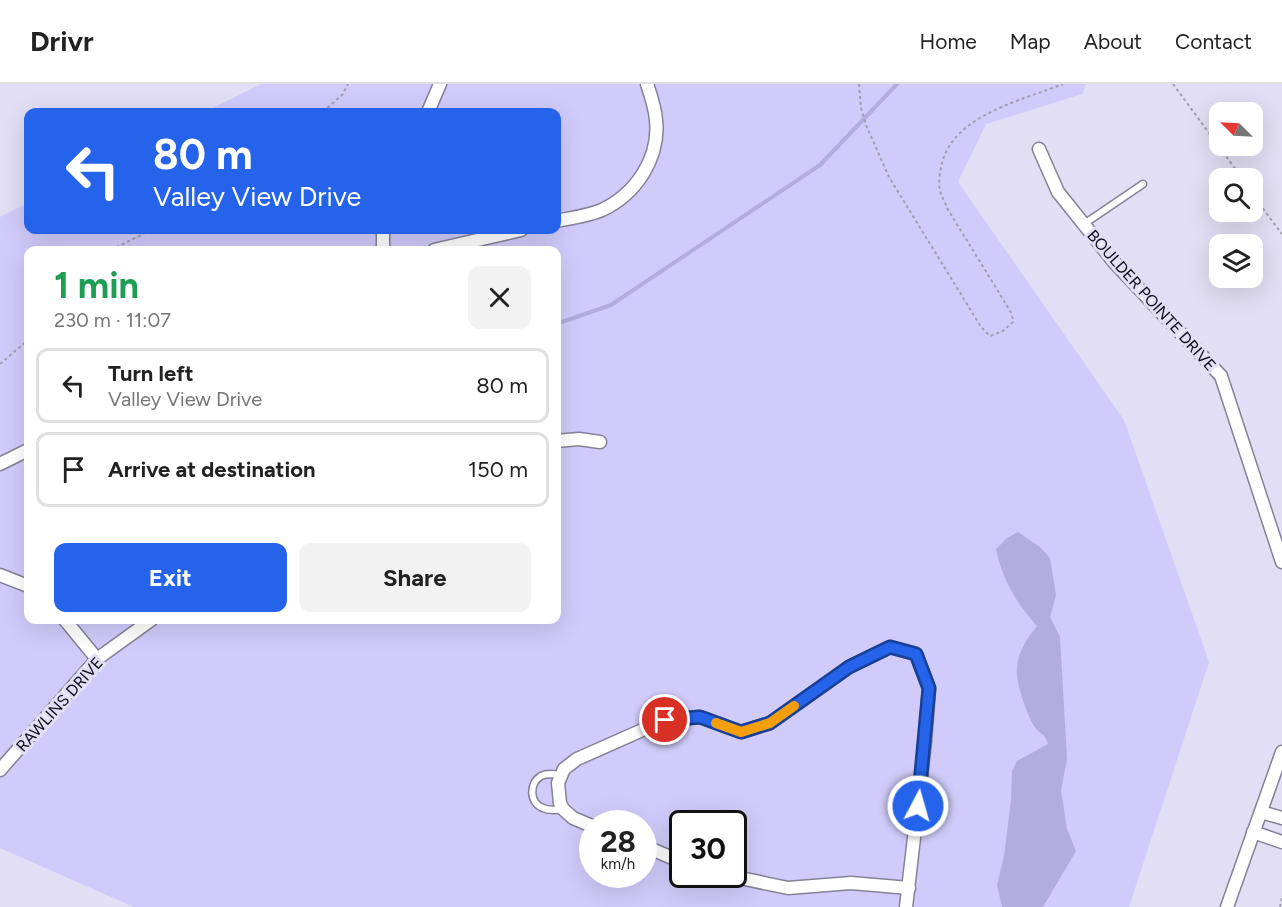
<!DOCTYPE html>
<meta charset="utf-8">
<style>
body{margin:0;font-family:Figtree,sans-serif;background:#f2f2f2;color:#222;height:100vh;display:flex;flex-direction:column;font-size:22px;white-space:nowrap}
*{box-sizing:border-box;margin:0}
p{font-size:20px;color:#767676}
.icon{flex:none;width:33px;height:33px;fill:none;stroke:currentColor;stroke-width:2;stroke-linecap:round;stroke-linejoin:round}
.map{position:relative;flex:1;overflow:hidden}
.sheet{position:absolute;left:24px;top:162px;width:537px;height:378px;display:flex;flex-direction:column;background:#fff;border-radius:12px;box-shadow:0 6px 24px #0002}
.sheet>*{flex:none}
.hud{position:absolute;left:24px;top:24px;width:537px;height:126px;border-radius:12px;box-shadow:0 6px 24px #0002;background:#2563eb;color:#fff;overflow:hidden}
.needle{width:39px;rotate:294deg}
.tools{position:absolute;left:1209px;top:18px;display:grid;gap:12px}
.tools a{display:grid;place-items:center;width:54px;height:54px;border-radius:12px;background:#fff;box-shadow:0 6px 24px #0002;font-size:30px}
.speed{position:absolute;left:579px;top:726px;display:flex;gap:12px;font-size:30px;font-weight:700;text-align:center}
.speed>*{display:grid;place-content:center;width:78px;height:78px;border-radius:50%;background:#fff;box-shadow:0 6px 24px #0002;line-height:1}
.speed small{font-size:15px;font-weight:400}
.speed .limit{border:3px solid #111;border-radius:9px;background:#fff;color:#111}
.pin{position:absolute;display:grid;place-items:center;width:51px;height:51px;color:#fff;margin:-26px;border:3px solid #fff;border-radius:50%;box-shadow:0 2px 6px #0007}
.me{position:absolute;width:66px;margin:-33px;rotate:6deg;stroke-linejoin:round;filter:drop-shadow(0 0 4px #0008)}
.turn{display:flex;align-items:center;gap:21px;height:126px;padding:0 30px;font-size:27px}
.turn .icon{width:78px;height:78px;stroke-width:2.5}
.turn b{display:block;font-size:42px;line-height:51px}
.round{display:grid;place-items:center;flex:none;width:63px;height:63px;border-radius:12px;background:#f2f2f2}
.summary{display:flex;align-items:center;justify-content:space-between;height:102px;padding:0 30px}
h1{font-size:36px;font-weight:700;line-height:45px;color:#1e9e55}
.primary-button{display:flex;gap:12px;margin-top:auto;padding:12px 30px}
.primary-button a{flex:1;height:69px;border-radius:12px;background:#2563eb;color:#fff;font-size:24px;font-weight:700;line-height:69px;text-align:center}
.primary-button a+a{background:#f2f2f2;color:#222}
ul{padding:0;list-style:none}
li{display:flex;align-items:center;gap:18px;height:75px;margin:0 12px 9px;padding:0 18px;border:3px solid #e0e0e0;border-radius:12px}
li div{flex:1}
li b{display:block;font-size:22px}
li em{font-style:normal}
header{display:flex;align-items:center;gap:36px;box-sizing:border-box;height:84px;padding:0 30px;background:#fff;border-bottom:2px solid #e0e0e0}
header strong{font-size:28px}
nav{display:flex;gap:33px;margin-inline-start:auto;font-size:21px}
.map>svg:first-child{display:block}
</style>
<header>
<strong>Drivr</strong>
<nav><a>Home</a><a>Map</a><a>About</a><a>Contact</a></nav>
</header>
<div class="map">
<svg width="1282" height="823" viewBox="0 0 1282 823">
<rect width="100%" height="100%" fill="#e1def5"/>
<path fill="#d1cbfb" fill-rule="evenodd" d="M261 0H1086L1082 10 986 40 958 98 1124 336 1209 578 1129 823H134L0 764V133L28 119V146H556V28H205ZM28 166H556V536H28ZM592 740H644V790H592ZM682 740H734V790H682Z"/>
<path fill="#b3acdf" d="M1018 448 1040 463 1050 474 1056 511 1050 533 1060 553 1067 675 1061 706 1067 745 1076 767 1043 823H1002L997 801 1004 772 1011 716 1012 687 1017 677 1048 660C1045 649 1039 650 1034 642 1027 630 1015 598 1017 583 1018 568 1028 553 1037 542 1017 520 1002 495 996 465L1007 454Z"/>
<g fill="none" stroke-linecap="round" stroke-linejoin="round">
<path stroke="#b3acdf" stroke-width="4" d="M556 240 611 221 820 81 897 0"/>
<defs>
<g id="service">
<path d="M1084 140 1143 100"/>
<path d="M561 691C554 690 547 689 541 692 529 699 529 719 543 724 549 727 556 726 563 725"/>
</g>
<g id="minor">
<path d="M428 28 440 0"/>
<path d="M1039 65 1058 108 1114 178 1221 292 1282 478"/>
<path d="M556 137C571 134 588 132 602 126 636 110 660 74 656 36 655 23 651 12 647 0"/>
<path d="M383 166V146"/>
<path d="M434 166 521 146"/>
<path d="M556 357 579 355 600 358"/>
<path d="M0 380 28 366"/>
<path d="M0 491 28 502"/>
<path d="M65 536 97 575"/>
<path d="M0 686 97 575 151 536"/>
<path d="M1261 728 1282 734"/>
<path d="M592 742 573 734 563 725 560 719 558 699 564 685 577 675 665 636 700 633 741 648 770 639 849 583 890 563 916 570 929 605 925 658 906 823"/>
<path d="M1253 748 1282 758"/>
<path d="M644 762 682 778"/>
<path d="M721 790 788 804 851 799 909 804"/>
<path d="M1227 823 1282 668"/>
</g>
</defs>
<use href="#service" stroke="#848296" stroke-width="9"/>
<use href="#minor" stroke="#848296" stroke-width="15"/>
<g stroke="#a09eb0" stroke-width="2" stroke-dasharray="3 3" stroke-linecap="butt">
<path d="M859 0 861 24 866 41 889 93 981 243 990 252 1003 247 1013 238 1012 230 947 124C945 118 941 112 940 106 938 98 940 87 942 79 954 31 1023 16 1063 0"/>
<path d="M1173 0 1242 94"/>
<path d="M323 28 343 10 348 0"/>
<path d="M1252 110 1282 150"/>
<path d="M111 166 151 146"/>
<path d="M0 280 28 256"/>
<path d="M1280 823 1282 814"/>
</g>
<use href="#service" stroke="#fff" stroke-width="6"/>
<use href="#minor" stroke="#fff" stroke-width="12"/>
</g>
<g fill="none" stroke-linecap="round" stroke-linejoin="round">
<defs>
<path id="route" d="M665 636 700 633 741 648 770 639 849 583 890 563 916 570 929 604 918 722"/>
</defs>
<use href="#route" stroke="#184099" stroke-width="15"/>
<use href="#route" stroke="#2563eb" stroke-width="10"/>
<path stroke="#f59e0b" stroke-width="10" d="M716 639 741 648 770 639 794 622"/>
</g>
<g text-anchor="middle" stroke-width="6" stroke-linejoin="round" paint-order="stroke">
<g font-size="16" fill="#0c0b13" stroke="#e1def5">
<text transform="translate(1152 216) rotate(48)" y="6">BOULDER POINTE DRIVE</text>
<text transform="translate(59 620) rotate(-48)" y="6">RAWLINS DRIVE</text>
</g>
</g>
</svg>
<div class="tools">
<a><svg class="needle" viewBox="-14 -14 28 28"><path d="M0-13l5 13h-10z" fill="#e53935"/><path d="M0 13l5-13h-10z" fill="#767676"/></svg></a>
<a><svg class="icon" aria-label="search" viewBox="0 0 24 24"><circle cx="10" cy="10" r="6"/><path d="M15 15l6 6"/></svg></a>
<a><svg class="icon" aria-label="layers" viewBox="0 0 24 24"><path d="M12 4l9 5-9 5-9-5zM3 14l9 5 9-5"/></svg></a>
</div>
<div class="speed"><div>28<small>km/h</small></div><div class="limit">30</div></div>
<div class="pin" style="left:665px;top:636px;background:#d93025"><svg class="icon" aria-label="arrive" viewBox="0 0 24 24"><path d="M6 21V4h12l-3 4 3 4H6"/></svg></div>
<svg class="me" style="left:918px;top:722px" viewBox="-20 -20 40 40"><circle r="17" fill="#2563eb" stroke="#fff" stroke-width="3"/><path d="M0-11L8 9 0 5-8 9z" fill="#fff"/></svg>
<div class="hud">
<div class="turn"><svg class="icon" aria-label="left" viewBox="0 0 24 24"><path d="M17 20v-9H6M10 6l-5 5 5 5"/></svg><div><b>80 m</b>Valley View Drive</div></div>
</div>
<section class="sheet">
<div class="summary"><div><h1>1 min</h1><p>230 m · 11:07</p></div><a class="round"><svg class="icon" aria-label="close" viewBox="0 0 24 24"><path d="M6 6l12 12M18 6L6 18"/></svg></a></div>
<ul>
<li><svg class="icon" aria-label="left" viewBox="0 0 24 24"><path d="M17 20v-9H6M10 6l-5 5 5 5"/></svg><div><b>Turn left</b><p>Valley View Drive</p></div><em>80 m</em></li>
<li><svg class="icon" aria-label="arrive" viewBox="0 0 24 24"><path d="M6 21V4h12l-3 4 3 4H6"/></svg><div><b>Arrive at destination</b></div><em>150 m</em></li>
</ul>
<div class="primary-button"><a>Exit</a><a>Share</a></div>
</section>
</div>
